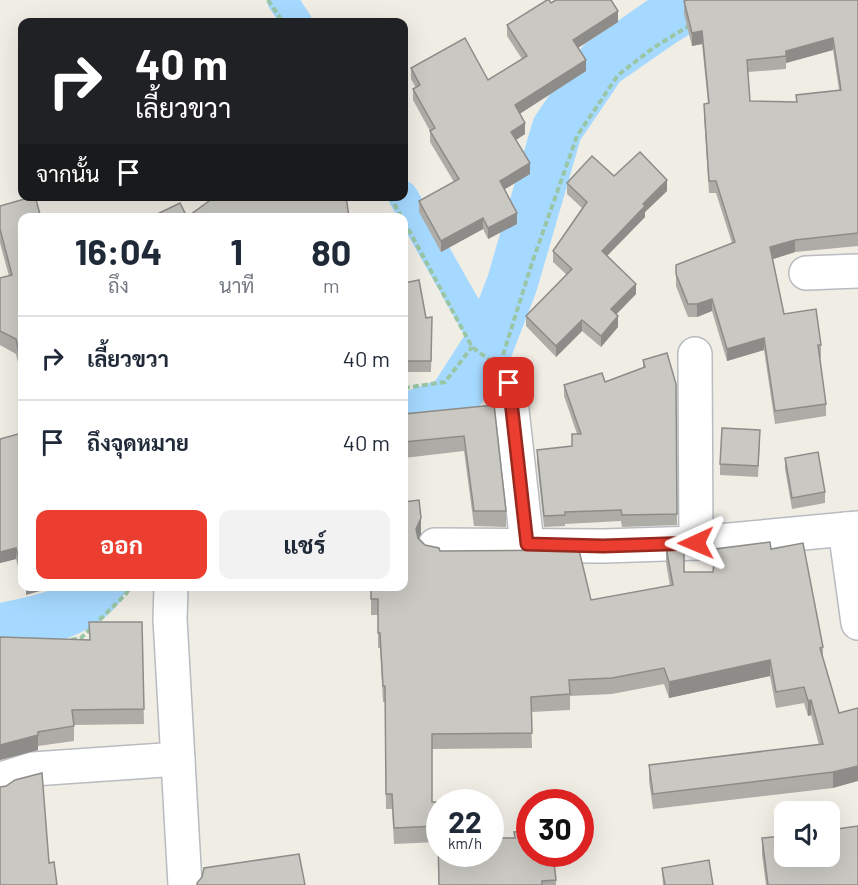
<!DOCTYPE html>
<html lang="th">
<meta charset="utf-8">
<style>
body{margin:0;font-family:Barlow,Sarabun,sans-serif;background:#f2f2f3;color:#1f2937;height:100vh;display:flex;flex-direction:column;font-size:22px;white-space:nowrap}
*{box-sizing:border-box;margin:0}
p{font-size:20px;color:#747a83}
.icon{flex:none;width:33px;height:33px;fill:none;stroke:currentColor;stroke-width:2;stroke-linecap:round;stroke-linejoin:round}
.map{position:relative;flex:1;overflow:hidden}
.details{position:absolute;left:18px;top:213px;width:390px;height:378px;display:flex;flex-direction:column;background:#fff;border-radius:12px;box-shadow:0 6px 24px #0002}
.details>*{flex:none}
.guide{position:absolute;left:18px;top:18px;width:390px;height:183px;border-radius:12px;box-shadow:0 6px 24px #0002;background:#202124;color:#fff;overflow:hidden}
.buttons{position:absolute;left:774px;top:801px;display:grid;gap:12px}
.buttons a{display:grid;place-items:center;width:66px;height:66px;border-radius:12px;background:#fff;box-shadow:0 6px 24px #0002;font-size:30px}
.speed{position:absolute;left:426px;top:789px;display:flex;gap:12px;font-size:30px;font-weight:700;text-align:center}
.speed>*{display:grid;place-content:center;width:78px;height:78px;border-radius:50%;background:#fff;box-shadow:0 6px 24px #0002;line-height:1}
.speed small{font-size:15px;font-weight:400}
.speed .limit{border:9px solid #d22;background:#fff;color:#111}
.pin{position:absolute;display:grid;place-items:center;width:51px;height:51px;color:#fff;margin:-26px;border-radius:12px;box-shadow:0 3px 9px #0006}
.me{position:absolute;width:66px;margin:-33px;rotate:269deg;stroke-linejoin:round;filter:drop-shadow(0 0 4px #0008)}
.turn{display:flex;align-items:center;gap:21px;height:126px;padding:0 18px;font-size:27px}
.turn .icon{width:78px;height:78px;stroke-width:2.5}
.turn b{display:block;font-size:42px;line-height:51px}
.then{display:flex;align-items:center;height:57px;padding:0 18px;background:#0003;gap:12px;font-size:22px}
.eta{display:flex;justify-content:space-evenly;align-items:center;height:102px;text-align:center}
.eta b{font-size:36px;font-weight:700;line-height:42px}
.primary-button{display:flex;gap:12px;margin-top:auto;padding:12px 18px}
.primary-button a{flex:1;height:69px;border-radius:12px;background:#eb3e30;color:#fff;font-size:24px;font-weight:700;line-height:69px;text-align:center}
.primary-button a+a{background:#f2f2f3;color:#1f2937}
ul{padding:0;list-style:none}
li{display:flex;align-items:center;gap:18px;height:84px;padding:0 18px;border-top:2px solid #e0e1e3}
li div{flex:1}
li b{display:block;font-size:22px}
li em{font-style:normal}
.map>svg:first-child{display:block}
</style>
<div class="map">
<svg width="858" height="885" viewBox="0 0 858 885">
<rect width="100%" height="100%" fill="#f0ede5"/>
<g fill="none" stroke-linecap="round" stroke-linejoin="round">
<g stroke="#a6d9ff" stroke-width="30">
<path d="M282 0 297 22"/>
<path d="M403 196 488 346"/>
</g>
<g stroke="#a6d9ff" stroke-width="51">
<path d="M404 419 452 402 488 346 512 284 557 129 602 63 661 22 697 0"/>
<path d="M0 629C35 621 76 616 100 586"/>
</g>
<defs>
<g id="minor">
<path d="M806 273 858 271"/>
<path d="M695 354 696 543"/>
<path d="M509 383 527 544"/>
<path d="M845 529 858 623"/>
<path d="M435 545 604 546 696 543 858 528"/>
<path d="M171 586 170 619 185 885"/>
<path d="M0 783 4 778 33 769 178 759"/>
</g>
</defs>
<use href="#minor" stroke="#b8bbbf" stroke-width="36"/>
<g stroke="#99c6a6" stroke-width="4" stroke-dasharray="6 3" stroke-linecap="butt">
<path d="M268 0 283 22"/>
<path d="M390 196 402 218"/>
<path d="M404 221 472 347 491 361"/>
<path d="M503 355 532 263 577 136 618 75 653 48 692 24"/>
<path d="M404 388 445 382 472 347"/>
<path d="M71 640 81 638 125 595 131 586"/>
</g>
<use href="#minor" stroke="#fff" stroke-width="33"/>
</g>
<g fill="#aeaca7" fill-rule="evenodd">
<path d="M858 0V246L795 252 773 259 784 314 821 345V358H820L826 404V416L775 424 764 350 727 361 712 311 697 317H688L676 286V265L732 243 716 193H709L704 116V104L708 103 702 44 692 46 684 14V1ZM833 50 839 90 796 95V102L750 101 748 72 786 69V63Z"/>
<path d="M551 3 618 22 578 48 586 71 520 113 525 134 516 140 530 174 505 189 517 224 488 239 483 229 441 252 419 212V201L454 182 430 142V131L413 100V89L416 88 411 79V68L488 80 522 59 507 36V25Z"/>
<path d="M614 176 667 191 645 212V217L607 256 636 294 616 314 618 327 601 347 582 331 556 357 526 326V316L567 275 553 262V251L582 208 567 194V183Z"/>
<path d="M0 206 22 218V380L16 354 0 345V278L9 276 0 243Z"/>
<path d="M404 283 432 328 431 372H404Z"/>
<path d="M643 360 676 384 677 525 622 527 621 521 565 524V526L544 527 537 462V450L572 446V434H577L564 396V385L605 382 643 368Z"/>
<path d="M494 405 506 511V527L474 526 464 451 404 458V414Z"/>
<path d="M22 433V582L16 559 0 563Z"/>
<path d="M760 442 758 477 720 475V464Z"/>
<path d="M785 458 825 492V503L792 509 785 469Z"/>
<path d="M404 502 421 534 419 538 425 545 440 551 591 600 670 586 666 563V547L684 572H713L771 549 823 647V658L839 713 833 788 653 809 649 781V765L819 745 811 715 808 716 804 703 776 708 770 676 669 698 664 684 612 694 570 696V710L531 712 532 748 432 749V802L439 826V838H514V832L556 880V885H439L438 842 394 844 392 809H386L385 702H383L380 648H378V615H371V586Z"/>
<path d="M142 622 144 724 74 725V741L38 746V750L0 760 90 640Z"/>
<path d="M762 838 858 885H766L762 854Z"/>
<path d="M662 868 713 885H663Z"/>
</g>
<g fill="#8d8c88">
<path d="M618 11V22L573 51V40Z"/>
<path d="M702 31V44L692 46V33Z"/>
<path d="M833 38V50L786 63V51Z"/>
<path d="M586 60V71L515 117V105Z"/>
<path d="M525 123V134L511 143V132Z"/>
<path d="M530 163V174L500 192V181Z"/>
<path d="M667 180V191L645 212V217L602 261V251L643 204Z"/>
<path d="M517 213V224L488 239V228Z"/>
<path d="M483 218V229L441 252V241Z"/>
<path d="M795 240V252L770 260V247Z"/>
<path d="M636 284V294L611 320V309Z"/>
<path d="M712 299V311L697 317V304Z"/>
<path d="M618 316V327L601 347V336Z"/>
<path d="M582 320V331L556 357V346Z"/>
<path d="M764 338V350L727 361V349Z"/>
<path d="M421 518V534L416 544V529Z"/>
<path d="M16 548V559L0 563V552Z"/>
<path d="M26 586H47V589L26 595Z"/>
<path d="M770 660V676L669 698V682Z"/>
<path d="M811 700V715L808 716V701Z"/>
<path d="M38 735V750L0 760V745Z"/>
<path d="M858 766V781L833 788V772Z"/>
</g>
<g fill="#cac8c2" stroke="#8d8c88" stroke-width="1.5" fill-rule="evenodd">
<path d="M547 0H549L551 3 556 0H611L618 11 573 40 586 60 515 105 525 123 511 132 530 163 500 181 517 213 488 228 483 218 441 241 419 201 459 179 430 131 435 128 413 89 420 85 411 68 465 38 488 80 527 56 507 25Z"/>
<path d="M688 0H858V233L795 240 770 247 784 314 816 309 821 345H818L826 404 775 411 764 338 727 349 712 299 697 304H688L676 274V265L735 242 716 181H709L704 104 709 103 702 31 692 33 684 1ZM833 38 841 90 796 95 797 102 750 101 747 60 786 56V51Z"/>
<path d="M640 152 667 180 643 204 645 206 602 251 636 284 611 309 618 316 601 336 582 320 556 346 526 316 572 269 553 251 587 202 567 183 592 156 614 176Z"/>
<path d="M35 196 41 218H22V365L16 339 0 331V278L12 275 0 229V206Z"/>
<path d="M216 196H346L349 218H149L180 203 187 217Z"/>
<path d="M419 280 426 318 432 317 431 361H404V283Z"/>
<path d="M667 353 676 384 677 514 622 515 621 510 565 512V515L544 516 537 450 572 446V434H581L564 385 602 373 605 382 645 367 643 360Z"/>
<path d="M494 405 506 511H474L464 436 404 442V414Z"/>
<path d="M722 428 760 430 758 466 720 464Z"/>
<path d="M22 433V571L16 548 0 552V439Z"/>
<path d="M818 452 825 492 792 498 785 458Z"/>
<path d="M419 500 421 518 416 529 418 538 425 545 439 548 440 551 579 550 591 600 673 585 666 547H684V572H713L715 549 770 542 771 549 803 543 823 647 820 648 839 713 858 708V766L833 772 653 794 649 765 823 744 811 700 808 701 804 687 776 692 770 660 669 682 664 668 612 678 569 680 570 694 531 697 532 733 432 734V802H438L439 826 394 828 392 794H386L385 686H383L380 633H378V599H371V586H404V502Z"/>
<path d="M89 622H142L144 709 72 710 74 726 38 732V735L0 745V637L90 640Z"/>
<path d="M42 773 49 863 54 862 57 885H0V787L6 786 15 780Z"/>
<path d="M858 826V885H768L762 838 784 836V856H830V830Z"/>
<path d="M530 831V854H553L556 880 542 881V885H439L438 838H440V854H490V838H515L514 832Z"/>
<path d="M299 854 305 885H197V883L202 877 204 868Z"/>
<path d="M709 860 713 885H665L662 868Z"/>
</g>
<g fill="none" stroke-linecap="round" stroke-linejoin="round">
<defs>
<path id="route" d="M509 383 527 544 603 546 696 543"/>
</defs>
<use href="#route" stroke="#99281f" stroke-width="15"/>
<use href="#route" stroke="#eb3e30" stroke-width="10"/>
</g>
</svg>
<div class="buttons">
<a><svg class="icon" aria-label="sound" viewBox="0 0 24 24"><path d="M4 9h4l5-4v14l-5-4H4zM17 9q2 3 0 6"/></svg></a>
</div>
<div class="speed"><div>22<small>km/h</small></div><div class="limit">30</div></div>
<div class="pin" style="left:509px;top:383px;background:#d93025"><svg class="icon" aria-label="arrive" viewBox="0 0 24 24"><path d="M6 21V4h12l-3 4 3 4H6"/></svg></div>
<svg class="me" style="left:696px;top:543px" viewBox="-20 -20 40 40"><path d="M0-17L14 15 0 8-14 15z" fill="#eb3e30" stroke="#fff" stroke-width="4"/></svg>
<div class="guide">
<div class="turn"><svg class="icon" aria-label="right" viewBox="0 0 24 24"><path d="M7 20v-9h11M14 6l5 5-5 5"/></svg><div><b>40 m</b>เลี้ยวขวา</div></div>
<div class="then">จากนั้น<svg class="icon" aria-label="arrive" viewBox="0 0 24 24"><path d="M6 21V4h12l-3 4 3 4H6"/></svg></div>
</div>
<section class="details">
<div class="eta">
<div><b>16:04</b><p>ถึง</p></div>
<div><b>1</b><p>นาที</p></div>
<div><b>80</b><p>m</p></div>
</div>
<ul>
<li><svg class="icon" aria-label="right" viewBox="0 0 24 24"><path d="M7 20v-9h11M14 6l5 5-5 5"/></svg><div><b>เลี้ยวขวา</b></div><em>40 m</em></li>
<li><svg class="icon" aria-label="arrive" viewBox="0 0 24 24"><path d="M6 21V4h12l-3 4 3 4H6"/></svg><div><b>ถึงจุดหมาย</b></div><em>40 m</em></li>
</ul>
<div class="primary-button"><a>ออก</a><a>แชร์</a></div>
</section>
</div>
